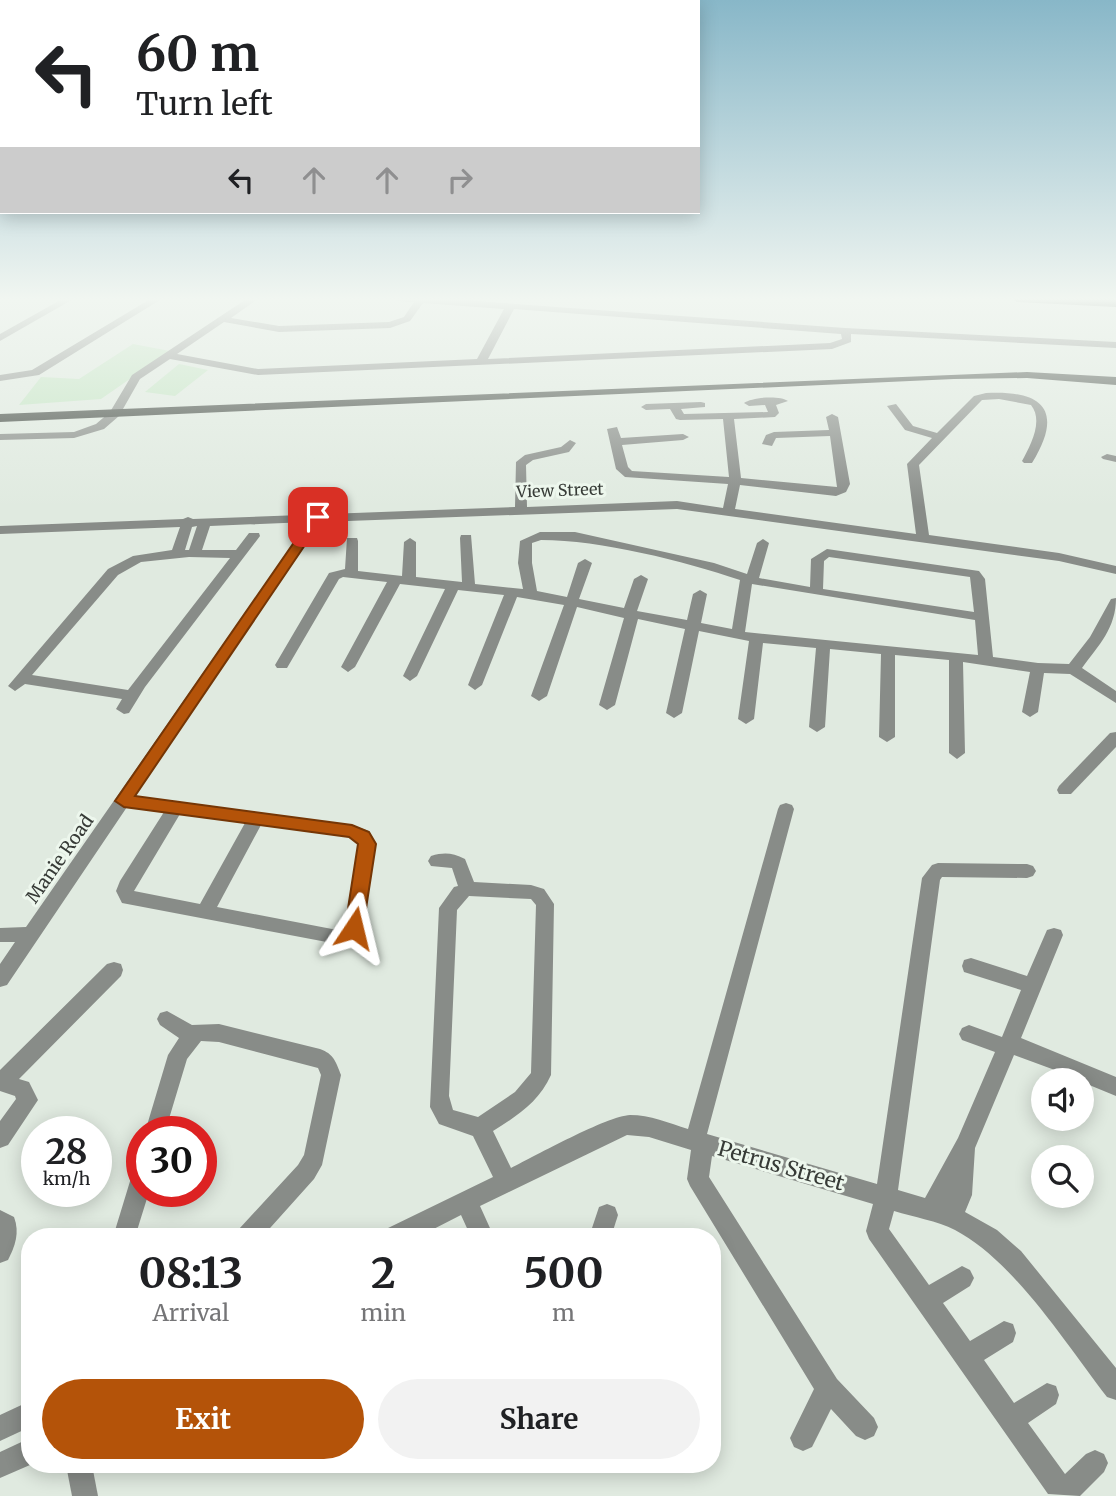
<!DOCTYPE html>
<style>
body{margin:0;font-family:Merriweather,serif;background:#f2f2f2;color:#202124;height:100vh;display:flex;flex-direction:column;font-size:26px;white-space:nowrap}
*{box-sizing:border-box;margin:0}
p{font-size:23px;color:#757577}
.icon{flex:none;width:38px;height:38px;fill:none;stroke:currentColor;stroke-width:2;stroke-linecap:round;stroke-linejoin:round}
.map{position:relative;flex:1;overflow:hidden}
.drawer{position:absolute;left:21px;top:1228px;width:700px;height:245px;display:flex;flex-direction:column;background:#fff;border-radius:28px;box-shadow:0 4px 18px #0003}
.drawer>*{flex:none}
.banner{position:absolute;left:0px;top:0px;width:700px;height:214px;box-shadow:0 4px 18px #0003;background:#fff;color:#202124;overflow:hidden}
.fabs{position:absolute;left:1031px;top:1068px;display:grid;gap:14px}
.fabs a{display:grid;place-items:center;width:63px;height:63px;border-radius:50%;background:#fff;box-shadow:0 4px 18px #0003;font-size:35px}
.speed{position:absolute;left:21px;top:1116px;display:flex;gap:14px;font-size:35px;font-weight:700;text-align:center}
.speed>*{display:grid;place-content:center;width:91px;height:91px;border-radius:50%;background:#fff;box-shadow:0 4px 18px #0003;line-height:1}
.speed small{font-size:18px;font-weight:400}
.speed .limit{border:10px solid #d22;background:#fff;color:#111}
.pin{position:absolute;display:grid;place-items:center;width:60px;height:60px;color:#fff;margin:-30px;border-radius:14px;box-shadow:0 4px 10px #0006}
.me{position:absolute;width:77px;margin:-38px;rotate:10deg;stroke-linejoin:round;filter:drop-shadow(0 0 5px #0008)}
.turn{display:flex;align-items:center;gap:24px;height:147px;padding:0 21px;font-size:32px}
.turn .icon{width:91px;height:91px;stroke-width:2.5}
.turn b{display:block;font-size:49px;line-height:60px}
.lanes{display:flex;align-items:center;height:66px;padding:0 21px;background:#0003;justify-content:center;gap:35px;direction:ltr}
.lanes .off{opacity:.35}
.eta{display:flex;justify-content:space-evenly;align-items:center;height:119px;text-align:center}
.eta b{font-size:42px;font-weight:700;line-height:49px}
.action{display:flex;gap:14px;margin-top:auto;padding:14px 21px}
.action a{flex:1;height:80px;border-radius:42px;background:#b45309;color:#fff;font-size:28px;font-weight:700;line-height:80px;text-align:center}
.action a+a{background:#f2f2f2;color:#202124}
.map>svg:first-child{display:block}
</style>
<div class="map">
<svg width="1116" height="1496" viewBox="0 0 1116 1496">
<rect width="100%" height="100%" fill="#e0eae0"/>
<g fill="#c2e4c1">
<path d="M133 344 170 351 101 399 19 405 41 377 79 379Z"/>
<path d="M179 364 208 370 175 396 145 392Z"/>
</g>
<g fill="none" stroke-linecap="round" stroke-linejoin="round">
<g fill="#888c88" fill-rule="evenodd">
<path d="M64 298H75L0 341V334Z"/>
<path d="M152 298H163L39 375 0 381V375L32 370Z"/>
<path d="M248 298H259L231 318 279 326 389 322 404 317 414 302 399 301 395 298H433L845 328 1116 342V348L851 334V342L832 349 258 375 170 359 140 379 119 416 104 429 74 438 0 440V434L74 432 96 424 110 412 132 375ZM423 303 504 309 477 359 258 369 177 354 224 322 279 332 390 328 410 321ZM514 309 841 334 842 339 830 343 488 359Z"/>
<path d="M986 393C1044 390 1064 411 1032 463H1024L1022 461C1030 446 1044 421 1031 405L999 399 982 400 919 465 929 535 1059 553 1116 566V574L1059 561 677 509 321 522 135 796 352 825 369 831 376 844 360 933 352 940 332 943 122 903 116 891 120 881 164 812 127 807 7 985 0 987V964L15 942H0V928L26 927 308 522 210 526 202 550H236L249 533H259L260 536 145 687 129 713 124 714 116 709 122 699 25 684 15 691 8 686 108 569 133 556 172 550 180 527 0 534V526L183 519 188 517 193 519 515 507 516 462 525 455 561 447 570 440 576 443 569 452 533 460 526 465 527 507 677 501 723 508 728 484 625 477 616 469 607 429 617 427 621 438 683 434 689 437 683 440 622 445 628 467 632 471 729 477 723 419 680 420 676 419 670 409 646 410 641 407 646 404 701 402 705 403V407L681 409 684 414 768 412 765 405 749 406 744 403C752 397 780 395 788 401L776 405 779 413 775 417 734 419 741 478 837 487 830 436 776 438 772 446 762 444 766 435 774 432 829 430 826 417 832 414 838 417 850 484 846 492 836 496 740 485 735 509 916 534 907 464 932 438 905 430 887 406 896 404 913 426 937 433 974 396ZM197 526 189 550H185L192 527ZM189 557 230 558 128 690 32 675 118 575 141 562ZM180 814 245 823 200 904 134 891ZM261 825 349 837 358 844 345 924 341 928 332 929 217 907Z"/>
<path d="M1107 454 1116 456V462L1103 459 1101 457Z"/>
<path d="M540 532H575L714 563 747 574 757 543 763 539 769 543 759 578 810 587 811 559 827 549 979 571 985 579 993 657 1038 663 1069 664 1090 637 1111 599 1116 598C1116 628 1099 645 1082 668L1116 691V703L1070 674 1044 673 1038 712 1030 717 1022 712 1030 672 963 662 965 753 957 759 949 753V660L895 655V737L887 742 879 737 881 654 830 649 825 727 817 732 809 727 816 648 763 643 754 719 746 724 738 719 749 641 699 631 682 713 674 718 666 713 685 629 638 619 615 705 607 710 599 705 624 618 577 607 547 696 539 701 531 696 564 605 517 597 482 685 475 690 468 685 504 595 458 590 417 676 410 681 403 676 445 589 400 584 355 667 348 672 341 667 387 582 343 577 339 579 287 668H277L275 665 329 573 345 569 347 538H357L358 541V571L402 576 404 542 410 538 416 542V577L462 582 460 538 461 535H471L475 584 523 589 518 563 520 541ZM541 540C601 540 683 561 740 580L732 629 701 623 707 594 700 590 693 594 687 620 637 611 648 579 641 575 634 579 624 608 579 599 592 563 585 559 578 563 567 597 537 591 532 563V543ZM829 557 970 577 974 612 823 589 824 561ZM752 584 975 620 978 655 745 632Z"/>
<path d="M1116 732V747L1071 794H1059L1057 790 1059 786 1110 733Z"/>
<path d="M786 803 792 805 794 809 707 1134 877 1184 922 878 932 865 938 863 1027 864 1033 866 1036 871 1033 876 1027 878 942 877 940 880 898 1190 925 1198 958 1138 995 1052 962 1040 959 1034 962 1028 969 1025 1002 1037 1021 990 964 972 962 966 964 960 971 958 1027 976 1047 930 1054 928 1061 930 1063 935 1021 1038 1116 1077V1096L1082 1082V1080L1014 1055 975 1148 972 1195 965 1212 997 1230 1021 1251 1116 1368V1400L1107 1397C1066 1344 1014 1261 955 1230 937 1221 914 1217 894 1211L889 1229 929 1285 962 1266 970 1270 974 1278 970 1286 943 1303 970 1341 1004 1321 1013 1324 1016 1333 1013 1342 984 1360 1014 1403 1047 1383 1056 1386 1059 1395 1056 1404 1028 1423 1065 1474 1086 1454 1095 1450 1104 1454 1108 1463 1104 1472 1080 1496 1048 1494 869 1239 866 1231 873 1204 712 1156 709 1177 837 1379 874 1418 878 1427 874 1436 865 1440 856 1436 831 1409 812 1447 803 1451 794 1447 790 1438 814 1389 690 1186 687 1179 691 1150 649 1137 627 1135 480 1206 494 1237H471L461 1215 418 1237H383L386 1229 493 1177 473 1136 439 1124 430 1107 439 908 454 887 458 886 452 868 431 866 428 861 431 856C445 852 452 853 465 859L474 882 531 885 544 889 554 904 551 1075C539 1102 517 1116 493 1131L511 1168C535 1156 607 1116 630 1115 650 1115 669 1123 688 1129L778 809 780 805ZM469 896 531 899 536 905 531 1073 515 1092 478 1117 453 1110 449 1096 457 910Z"/>
<path d="M114 962 121 964 123 970 121 976 19 1079 29 1082 38 1100 8 1145 0 1148V1121L16 1099 15 1096 0 1091V1070L107 964Z"/>
<path d="M167 1011 192 1025 219 1024 320 1049C334 1054 336 1062 341 1075L322 1165 314 1179 262 1237H236L239 1229 298 1165 304 1155 321 1075 318 1068 219 1042 201 1041 187 1059 165 1132H145L168 1055 179 1038 160 1025 157 1019 160 1013Z"/>
<path d="M142 1168V1192H149L135 1237H113L131 1178 134 1171Z"/>
<path d="M607 1204 615 1207 618 1215 611 1237H589L599 1207Z"/>
<path d="M0 1210 14 1217C20 1233 15 1246 8 1260L0 1263Z"/>
<path d="M30 1401V1427L0 1441V1415Z"/>
<path d="M30 1438V1465L0 1478V1452Z"/>
<path d="M66 1465H92L98 1496H72Z"/>
</g>
<path fill="#3d443d" fill-rule="evenodd" d="M1027 372 1116 377V385L1027 378 954 379 0 422V414Z"/>
<path fill="#242b24" fill-rule="evenodd" d="M1011 298 1116 299V307L1017 302Z"/>
</g>
<linearGradient id="sky" x2="0" y2="1"><stop stop-color="#88b7c8"/><stop offset="0.59" stop-color="#f1f6f1"/><stop offset="1" stop-color="#f1f6f1" stop-opacity="0"/></linearGradient>
<rect width="1116" height="507" fill="url(#sky)"/>
<path fill="#b45309" stroke="#753606" stroke-width="2" d="M318 514 324 517 135 796 352 825 369 832 376 844 363 928 360 933 354 935 347 933 345 928 358 844 349 837 124 807 115 801 313 515Z"/>
<g text-anchor="middle" stroke-width="6" stroke-linejoin="round" paint-order="stroke">
<g font-size="16" fill="#373b37" stroke="#edf7ed">
<text transform="translate(560 490) rotate(-2)" y="6">View Street</text>
</g>
<g font-size="18" fill="#373b37" stroke="#edf7ed">
<text transform="translate(60 859) rotate(-55)" y="6">Manie Road</text>
</g>
<g font-size="21" fill="#373b37" stroke="#edf7ed">
<text transform="translate(781 1166) rotate(16)" y="7">Petrus Street</text>
</g>
</g>
</svg>
<div class="fabs">
<a><svg class="icon" aria-label="sound" viewBox="0 0 24 24"><path d="M4 9h4l5-4v14l-5-4H4zM17 9q2 3 0 6"/></svg></a>
<a><svg class="icon" aria-label="search" viewBox="0 0 24 24"><circle cx="10" cy="10" r="6"/><path d="M15 15l6 6"/></svg></a>
</div>
<div class="speed"><div>28<small>km/h</small></div><div class="limit">30</div></div>
<div class="pin" style="left:318px;top:517px;background:#d93025"><svg class="icon" aria-label="arrive" viewBox="0 0 24 24"><path d="M6 21V4h12l-3 4 3 4H6"/></svg></div>
<svg class="me" style="left:354px;top:928px" viewBox="-20 -20 40 40"><path d="M0-17L14 15 0 8-14 15z" fill="#b45309" stroke="#fff" stroke-width="4"/></svg>
<div class="banner">
<div class="turn"><svg class="icon" aria-label="left" viewBox="0 0 24 24"><path d="M17 20v-9H6M10 6l-5 5 5 5"/></svg><div><b>60 m</b>Turn left</div></div>
<div class="lanes"><svg class="icon" aria-label="left" viewBox="0 0 24 24"><path d="M17 20v-9H6M10 6l-5 5 5 5"/></svg><svg class="icon off" aria-label="ahead" viewBox="0 0 24 24"><path d="M12 20V5M6 11l6-6 6 6"/></svg><svg class="icon off" aria-label="ahead" viewBox="0 0 24 24"><path d="M12 20V5M6 11l6-6 6 6"/></svg><svg class="icon off" aria-label="right" viewBox="0 0 24 24"><path d="M7 20v-9h11M14 6l5 5-5 5"/></svg></div>
</div>
<section class="drawer">
<div class="eta">
<div><b>08:13</b><p>Arrival</p></div>
<div><b>2</b><p>min</p></div>
<div><b>500</b><p>m</p></div>
</div>
<div class="action"><a>Exit</a><a>Share</a></div>
</section>
</div>
